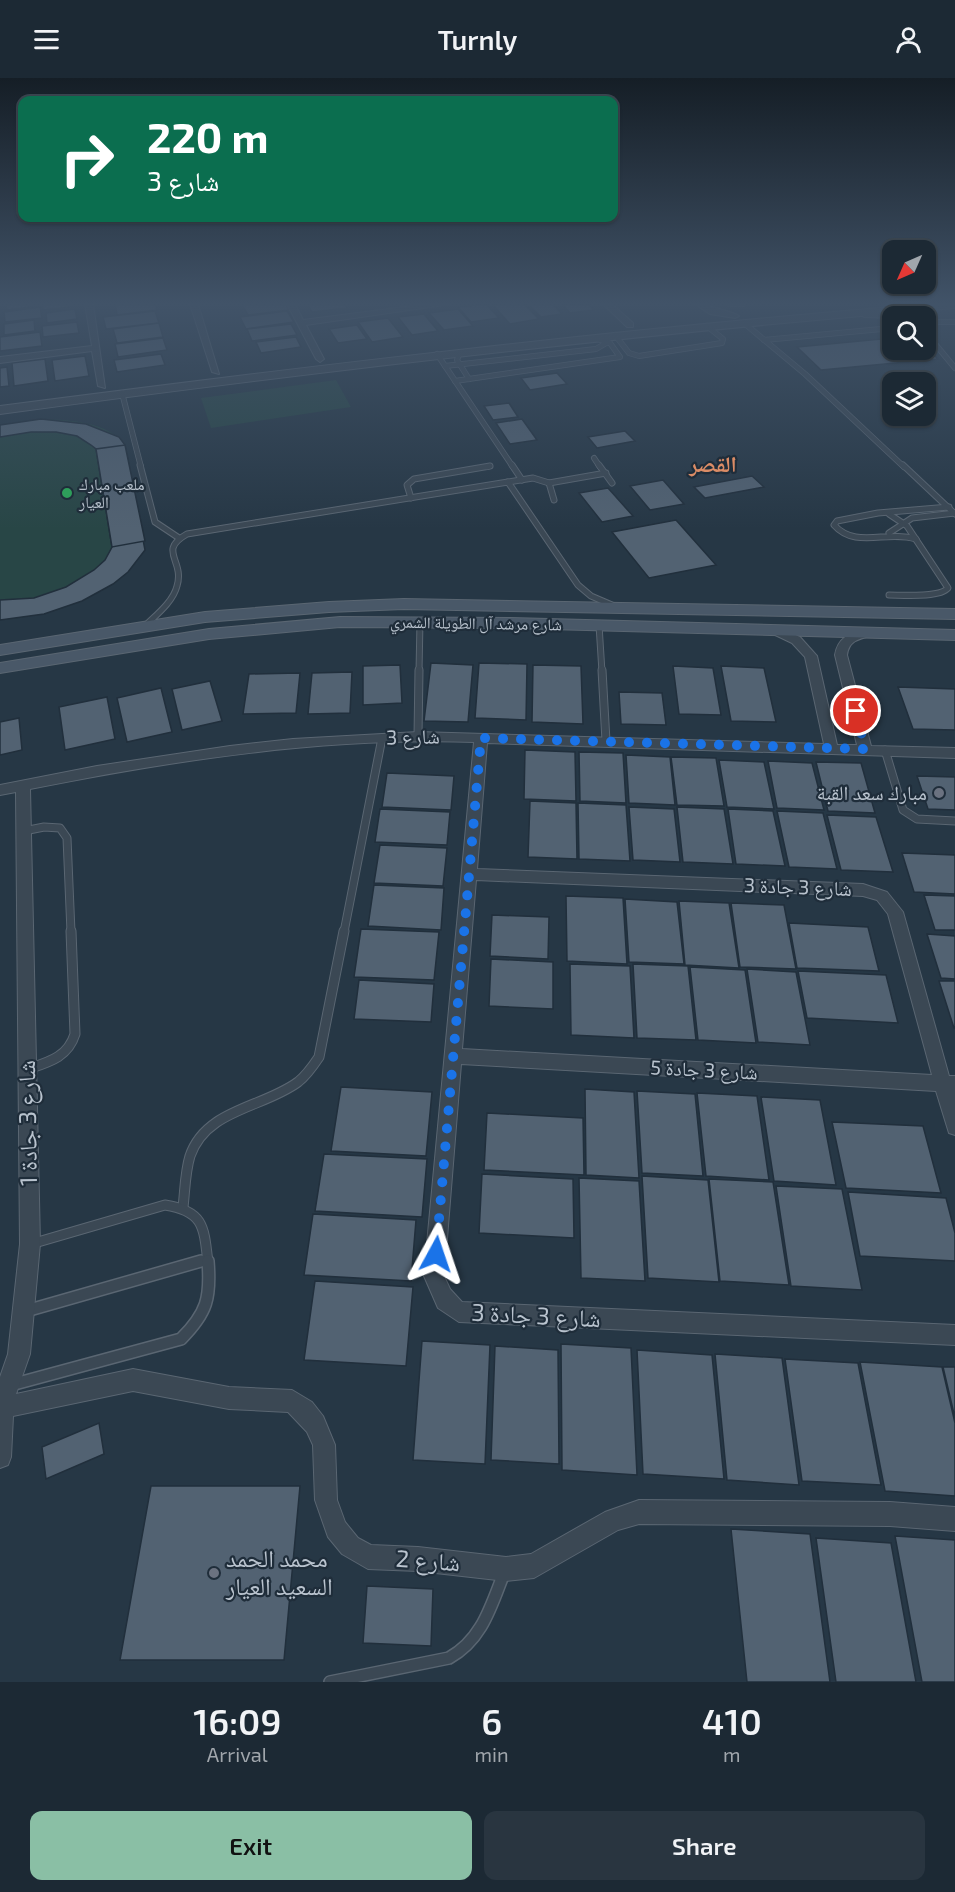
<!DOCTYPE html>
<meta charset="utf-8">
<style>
body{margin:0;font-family:"Exo 2","Noto Naskh Arabic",sans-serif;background:#293540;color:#f1f3f6;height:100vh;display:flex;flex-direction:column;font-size:22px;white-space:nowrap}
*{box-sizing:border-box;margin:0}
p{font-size:20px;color:#a0a6ac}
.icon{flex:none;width:33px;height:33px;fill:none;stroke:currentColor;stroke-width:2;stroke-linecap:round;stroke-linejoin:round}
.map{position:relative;height:1604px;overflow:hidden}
.side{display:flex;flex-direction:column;background:#1c2934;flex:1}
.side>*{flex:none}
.hud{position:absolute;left:18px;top:18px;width:600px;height:126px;border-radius:12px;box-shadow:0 2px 4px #0004,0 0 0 2px #3a454f;background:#0b6e4f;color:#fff;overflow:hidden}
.needle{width:39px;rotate:225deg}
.fabs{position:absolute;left:882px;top:162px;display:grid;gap:12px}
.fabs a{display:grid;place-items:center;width:54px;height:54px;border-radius:12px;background:#1c2934;box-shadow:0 2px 4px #0004,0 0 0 2px #3a454f;font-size:30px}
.pin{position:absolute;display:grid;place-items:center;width:51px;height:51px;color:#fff;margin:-26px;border:3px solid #fff;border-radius:50%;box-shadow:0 2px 6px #0007}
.me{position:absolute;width:66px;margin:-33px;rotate:5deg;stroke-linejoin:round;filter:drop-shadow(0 0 4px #0008)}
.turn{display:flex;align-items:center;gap:21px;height:126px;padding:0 30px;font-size:27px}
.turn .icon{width:78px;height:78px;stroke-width:2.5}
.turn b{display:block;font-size:42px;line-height:51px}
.eta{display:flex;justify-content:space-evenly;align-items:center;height:102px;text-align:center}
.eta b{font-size:36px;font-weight:600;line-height:42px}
.button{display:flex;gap:12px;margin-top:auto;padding:12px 30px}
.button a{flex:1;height:69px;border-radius:12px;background:#8abfa5;color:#111;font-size:24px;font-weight:600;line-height:69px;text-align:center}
.button a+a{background:#293540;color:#f1f3f6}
header{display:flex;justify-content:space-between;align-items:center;height:78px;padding:0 30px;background:#1c2934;font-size:27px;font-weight:600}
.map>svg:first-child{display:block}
</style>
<header><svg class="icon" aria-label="menu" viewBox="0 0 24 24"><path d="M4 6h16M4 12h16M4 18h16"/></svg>Turnly<svg class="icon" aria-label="person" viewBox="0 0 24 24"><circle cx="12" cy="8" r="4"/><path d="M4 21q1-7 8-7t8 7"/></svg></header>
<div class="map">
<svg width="955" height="1604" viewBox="0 0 955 1604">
<rect width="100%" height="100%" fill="#263745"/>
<g fill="#284646">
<path d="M336 302 351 329 211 350 201 320Z"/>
<path d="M41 341C69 342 107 343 125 367L145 472C111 520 57 537 0 542V347Z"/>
</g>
<g fill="#526272" stroke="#212f3c" stroke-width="1.5">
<path d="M6 226H36L37 228 7 232Z"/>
<path d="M43 226H76L77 228 43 232Z"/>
<path d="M115 226H155L157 232 117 237Z"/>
<path d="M242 226H286L289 232 248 237Z"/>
<path d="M307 226H345L347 230 312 234Z"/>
<path d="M486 226 499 240 471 244 458 229Z"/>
<path d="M502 226H524L539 241 510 246 493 227Z"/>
<path d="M528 226H553L562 236 541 239Z"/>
<path d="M588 226 594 232 570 235 563 227Z"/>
<path d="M40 229 42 240 5 244 4 234Z"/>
<path d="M75 231 77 241 47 245 46 235Z"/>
<path d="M458 231 473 248 444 252 429 235Z"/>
<path d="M155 233 159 245 106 251 103 239Z"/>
<path d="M287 233 294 244 246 251 240 239Z"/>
<path d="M424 236 438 253 412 257 398 239Z"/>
<path d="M388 240 403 259 372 264 358 244Z"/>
<path d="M34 242 35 253 4 257V246Z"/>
<path d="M77 244 79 255 43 259 42 248Z"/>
<path d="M159 245 163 259 117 265 113 251Z"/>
<path d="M291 246 297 257 252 263 247 251Z"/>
<path d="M357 247 367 261 338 265 329 251Z"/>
<path d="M40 254 42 268 0 273V259Z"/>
<path d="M296 259 301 269 261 275 256 264Z"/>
<path d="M163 260 167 272 118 279 115 266Z"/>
<path d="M892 260V272L926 270 938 281 821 292 797 269Z"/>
<path d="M161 276 165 287 117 294 114 282Z"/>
<path d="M85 278 89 298 55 303 52 282Z"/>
<path d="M45 281 48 303 14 308 12 285Z"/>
<path d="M7 289 9 308 0 309V290Z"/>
<path d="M557 295 567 306 530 312 521 300Z"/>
<path d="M509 325 518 339 493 342 484 328Z"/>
<path d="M41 341 86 346 119 359 125 367 145 472 128 494 113 506 82 523 44 536 0 542V522L34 520 66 509 94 492 105 482 112 469 96 371 91 367 77 358 56 354H31L0 359V347Z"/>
<path d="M522 341 537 362 510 366 496 345Z"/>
<path d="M625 353 635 363 597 370 588 359Z"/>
<path d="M125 367 145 463 112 469 96 371Z"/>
<path d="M752 398 764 409 705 420 694 409Z"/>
<path d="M663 402 684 426 650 432 630 408Z"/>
<path d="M608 410 633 438 602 444 579 415Z"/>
<path d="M676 442 716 487 649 500 612 454Z"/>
<path d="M431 585 473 587 468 644 424 643Z"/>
<path d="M479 585 527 586 526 642 475 640Z"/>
<path d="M400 587 402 625 363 627V588Z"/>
<path d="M533 587 581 588 583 646 532 644Z"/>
<path d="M673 588 713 590 721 637 679 636Z"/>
<path d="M721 588 764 590 776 644 731 643Z"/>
<path d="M352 594 350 635 308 636 312 595Z"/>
<path d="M300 595 296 635 243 636 249 596Z"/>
<path d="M210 603 222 643 182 652 172 611Z"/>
<path d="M898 609 955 611V652L913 651Z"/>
<path d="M161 610 172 654 127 664 117 620Z"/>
<path d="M619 614 662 615 666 647 621 646Z"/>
<path d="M107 619 115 661 65 672 59 629Z"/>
<path d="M19 640 22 672 0 677V644Z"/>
<path d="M525 672 575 674 576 723 524 721Z"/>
<path d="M579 674 623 675 626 725 580 723Z"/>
<path d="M626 677 670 679 675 727 629 725Z"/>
<path d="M671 679 716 680 724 728 677 727Z"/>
<path d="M719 682 764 684 774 731 727 729Z"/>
<path d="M768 683 812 685 824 732 777 730Z"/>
<path d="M816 684 861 685 875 735 828 733Z"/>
<path d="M387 695 454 698 451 732 382 729Z"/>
<path d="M917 698 955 699V732L928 731Z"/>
<path d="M530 723 576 725 577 781 528 779Z"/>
<path d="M578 725 626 727 630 783 579 781Z"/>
<path d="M629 729 674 731 680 784 633 782Z"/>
<path d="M677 729 724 731 733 786 683 784Z"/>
<path d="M380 731 450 734 447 767 375 764Z"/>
<path d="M728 731 773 733 785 788 736 786Z"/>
<path d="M777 733 823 735 837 791 789 789Z"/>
<path d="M827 737 876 739 893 794 841 792Z"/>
<path d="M380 767 447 770 443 808 374 805Z"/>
<path d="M902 775 955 777V816L914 814Z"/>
<path d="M374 807 444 810 441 852 368 848Z"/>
<path d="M924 817 955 818V852H935Z"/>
<path d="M566 818 623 820 627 886 567 883Z"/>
<path d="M625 821 677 824 684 886 629 884Z"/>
<path d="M679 823 729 825 739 890 685 887Z"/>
<path d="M731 825 784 827 796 891 740 889Z"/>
<path d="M492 837 549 839 548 881 490 878Z"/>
<path d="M789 845 868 849 879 893 797 890Z"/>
<path d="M361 851 439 854 434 902 354 899Z"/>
<path d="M927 856 955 858V901L941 900Z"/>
<path d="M491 881 553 884V931L489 928Z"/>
<path d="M570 886 630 888 634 960 571 957Z"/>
<path d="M633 886 688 888 696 962 637 960Z"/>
<path d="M690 889 745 892 756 965 698 962Z"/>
<path d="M747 891 796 894 810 967 758 964Z"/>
<path d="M798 893 886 897 898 945 807 940Z"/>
<path d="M359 902 434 906 431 944 354 941Z"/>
<path d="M939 903H955V950H954Z"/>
<path d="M341 1009 432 1014 426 1078 331 1073Z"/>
<path d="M585 1011 634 1014 639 1100 586 1097Z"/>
<path d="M637 1013 695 1016 703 1098 642 1095Z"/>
<path d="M697 1015 757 1018 769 1102 706 1098Z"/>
<path d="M761 1019 820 1022 836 1107 774 1103Z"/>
<path d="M487 1035 583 1040 584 1097 484 1092Z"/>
<path d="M832 1044 923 1048 941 1115 846 1110Z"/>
<path d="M324 1076 427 1081 422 1139 315 1133Z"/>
<path d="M482 1096 573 1101 574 1160 479 1155Z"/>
<path d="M642 1098 708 1102 719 1204 648 1200Z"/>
<path d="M579 1100 639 1103 645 1203 581 1200Z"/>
<path d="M709 1101 773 1104 789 1207 720 1203Z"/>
<path d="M776 1108 842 1111 862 1212 791 1208Z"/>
<path d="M848 1114 946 1120 955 1155V1183L860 1178Z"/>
<path d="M313 1136 416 1142 411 1203 304 1197Z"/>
<path d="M315 1203 413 1209 406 1288 304 1282Z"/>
<path d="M422 1263 490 1267 485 1386 413 1382Z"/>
<path d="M561 1266 631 1270 637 1397 562 1392Z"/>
<path d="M495 1268 558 1272 559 1386 491 1382Z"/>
<path d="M637 1272 712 1277 724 1401 643 1396Z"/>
<path d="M715 1276 782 1280 799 1407 727 1402Z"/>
<path d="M785 1281 858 1285 881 1407 802 1403Z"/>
<path d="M860 1284 942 1289 955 1345V1418L885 1413Z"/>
<path d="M943 1289H955V1340Z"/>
<path d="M99 1345 104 1376 46 1401 42 1369Z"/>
<path d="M151 1408H300L284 1582H120Z"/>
<path d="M731 1451 810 1456 830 1604H747Z"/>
<path d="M895 1458 955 1462V1604H922Z"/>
<path d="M816 1460 891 1465 916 1604H836Z"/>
<path d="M367 1508 433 1511 431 1568 363 1565Z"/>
</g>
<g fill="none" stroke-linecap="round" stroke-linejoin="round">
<defs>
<g id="service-far4">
<path d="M729 226H743"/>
<path d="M865 237 904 238"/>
<path d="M923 238V234L933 230"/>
<path d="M926 244H955"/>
<path d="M744 245 805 296 904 389"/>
<path d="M926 255 955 290"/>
<path d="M615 257 629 275 639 278 722 265 723 261 707 248"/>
<path d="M764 262 892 250"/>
<path d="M460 274 457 282 469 301"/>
<path d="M437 276 513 389"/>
<path d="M445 288 596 271 608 264"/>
<path d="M455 303 620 279 610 265 595 260"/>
<path d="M122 315 141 389"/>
<path d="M594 380 600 389"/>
<path d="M487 389 490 388"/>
</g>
<g id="service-far3">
<path d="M140 387 155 444 179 460"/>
<path d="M512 387 522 402"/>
<path d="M599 387 612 405"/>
<path d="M903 387 955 436"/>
<path d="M508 404 533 400 549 405 554 422"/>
<path d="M549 405 606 395"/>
<path d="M411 420 407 407 414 401 490 388"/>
<path d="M889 436 907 448 948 510C940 520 902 517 889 517"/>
<path d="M889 455 912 440 955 435"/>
<path d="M916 461C887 452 855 471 834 447L837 443 878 435 949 429"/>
<path d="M599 547 602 594"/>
<path d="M145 548C156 537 173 524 177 508 185 482 157 473 187 456L508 404 578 507 591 518 612 527"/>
<path d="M419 594 420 543"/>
</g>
<g id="service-far2">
<path d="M602 592 606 663"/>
<path d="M418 658 419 592"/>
<path d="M885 672 903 732 917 741 955 743"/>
<path d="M24 753 44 749 60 750 67 760 71 854"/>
<path d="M344 854 382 660"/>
</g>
<g id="service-far1">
<path d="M28 991C49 984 68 979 75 956L71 853"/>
<path d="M183 1129C185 1113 185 1094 190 1078 206 1031 263 1030 298 1004 307 997 313 988 319 979L344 853"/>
<path d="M31 1166 165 1127C204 1133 204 1149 208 1185"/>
<path d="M196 1185 206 1182"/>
</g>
<g id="service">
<path d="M26 1233 201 1183"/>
<path d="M11 1307 181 1261C207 1235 211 1220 208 1183"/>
<path d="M330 1604 449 1580C482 1562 491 1528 504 1495"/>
</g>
<g id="minor">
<path d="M85 226H93L105 310 98 308 92 273 0 285V279L92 268Z"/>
<path d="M190 226H198L219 296 212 294Z"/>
<path d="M287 226H295L303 242 428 226H451L306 247 324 281 320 284 316 281Z"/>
<path d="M603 226H612L633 245V249H627Z"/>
<path d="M695 226C703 226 733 234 739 238L735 240 710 236Z"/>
<path d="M775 548 800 559 817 578 837 667H857L835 577C838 559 850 555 866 551L872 555 870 558C858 561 849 563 847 577L871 668 955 670V680L487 665 477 791 863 806 887 814 903 834 949 998H955V1057L949 1055 936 1013 461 986 444 1198 450 1211 462 1224 955 1247V1267L459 1244 438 1230 424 1198 474 664C325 659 176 682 30 711L40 1166 30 1276 16 1316 133 1291 229 1309 292 1312 312 1324 323 1338 335 1367 337 1422 345 1444 358 1460 371 1467 418 1469 506 1479 531 1476 605 1434 639 1422 890 1424 955 1429V1453L890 1448 639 1446 618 1452 534 1500 506 1503 418 1493 368 1491 342 1476 328 1459 315 1422 313 1367 307 1354 288 1334 229 1331 133 1313 13 1338 11 1379 8 1387 0 1390V1299L8 1276 20 1166 16 714 0 717V707L97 688 230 668 293 661 418 654 824 666 805 579 792 565 771 555 769 552ZM476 802 863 818 877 822 888 836 932 997 462 971Z"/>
</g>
<path id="tertiary" d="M928 226H955V230C636 256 318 293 0 336V328C309 288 618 251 928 226Z"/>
<g id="secondary">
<path d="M404 521 955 531V541L404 531 329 534 205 544 0 577V567L205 534 329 524Z"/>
<path d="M340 539 511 540 955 552V562L511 550 340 549 209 561 0 595V585L209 551Z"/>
</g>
</defs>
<use href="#service-far4" stroke="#5a6672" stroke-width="6"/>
<use href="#service-far3" stroke="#5a6672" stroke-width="7"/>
<use href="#service-far2" stroke="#5a6672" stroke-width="9"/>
<use href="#service-far1" stroke="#5a6672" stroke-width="11"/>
<use href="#service" stroke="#5a6672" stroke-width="14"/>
<use href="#minor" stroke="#5a6672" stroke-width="2"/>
<use href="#tertiary" stroke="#5a6672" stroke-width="2"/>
<use href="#secondary" stroke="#5a6672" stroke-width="2"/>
<use href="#service-far4" stroke="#3b4854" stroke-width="4.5"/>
<use href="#service-far3" stroke="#3b4854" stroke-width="5"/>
<use href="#service-far2" stroke="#3b4854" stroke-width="7"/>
<use href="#service-far1" stroke="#3b4854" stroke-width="9"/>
<use href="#service" stroke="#3b4854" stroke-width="11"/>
<use href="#minor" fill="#3b4854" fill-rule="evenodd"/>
<use href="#tertiary" fill="#3b4854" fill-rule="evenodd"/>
<use href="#secondary" fill="#495868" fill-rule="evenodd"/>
</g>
<linearGradient id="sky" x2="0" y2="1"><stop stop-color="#151e26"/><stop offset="0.5" stop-color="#415368"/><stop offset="1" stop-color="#415368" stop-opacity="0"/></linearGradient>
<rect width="955" height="451" fill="url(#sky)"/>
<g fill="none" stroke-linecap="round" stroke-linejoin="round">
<path stroke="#1a73e8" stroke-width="10" stroke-dasharray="0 18" d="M436 1176 481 660 865 671 856 633"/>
</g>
<circle fill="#2e9e5b" stroke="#1f2d3a" stroke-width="2" cx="67" cy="415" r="6"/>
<g fill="#6b7280" stroke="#1f2d3a" stroke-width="2">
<circle cx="939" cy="715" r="6"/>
<circle cx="214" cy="1495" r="6"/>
</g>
<g text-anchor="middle" stroke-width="4.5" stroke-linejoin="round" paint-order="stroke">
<g font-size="16" fill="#b9c3ce" stroke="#1f2d3a" text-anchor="start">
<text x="79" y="412">ملعب مبارك<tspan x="79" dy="18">العيار</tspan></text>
</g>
<g font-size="16" fill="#b9c3ce" stroke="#1f2d3a">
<text transform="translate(476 545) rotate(1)" y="6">شارع مرشد آل الطويلة الشمري</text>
</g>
<g font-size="20" fill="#b9c3ce" stroke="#1f2d3a">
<text transform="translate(413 659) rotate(-1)" y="7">شارع 3</text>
<text transform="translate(798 809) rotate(2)" y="7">شارع 3 جادة 3</text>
<text transform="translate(704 992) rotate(3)" y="7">شارع 3 جادة 5</text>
</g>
<g font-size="20" fill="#b9c3ce" stroke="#1f2d3a" text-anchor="end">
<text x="927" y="722">مبارك سعد القبة</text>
</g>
<g font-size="22" font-weight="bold" fill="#db8c66" stroke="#1f2d3a">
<text x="713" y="394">القصر</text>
</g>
<g font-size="24" fill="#b9c3ce" stroke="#1f2d3a">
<text transform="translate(28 1045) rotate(-91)" y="8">شارع 3 جادة 1</text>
<text transform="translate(536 1238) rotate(3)" y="8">شارع 3 جادة 3</text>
<text transform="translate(428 1483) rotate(4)" y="8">شارع 2</text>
</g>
<g font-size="24" fill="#b9c3ce" stroke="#1f2d3a" text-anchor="start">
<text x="226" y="1489">محمد الحمد<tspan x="226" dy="28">السعيد العيار</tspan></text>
</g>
</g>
</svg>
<div class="fabs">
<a><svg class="needle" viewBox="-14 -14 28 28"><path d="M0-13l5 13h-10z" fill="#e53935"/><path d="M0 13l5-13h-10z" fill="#a0a6ac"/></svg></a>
<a><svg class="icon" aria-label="search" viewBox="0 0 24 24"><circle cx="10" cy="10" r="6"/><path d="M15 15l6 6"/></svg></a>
<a><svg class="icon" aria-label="layers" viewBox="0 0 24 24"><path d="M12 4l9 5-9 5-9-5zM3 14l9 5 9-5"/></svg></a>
</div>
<div class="pin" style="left:856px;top:633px;background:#d93025"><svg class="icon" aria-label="arrive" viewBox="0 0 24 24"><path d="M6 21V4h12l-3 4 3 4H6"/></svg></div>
<svg class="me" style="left:436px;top:1176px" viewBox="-20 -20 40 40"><path d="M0-17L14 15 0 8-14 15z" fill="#1a73e8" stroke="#fff" stroke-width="4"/></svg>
<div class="hud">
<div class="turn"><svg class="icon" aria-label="right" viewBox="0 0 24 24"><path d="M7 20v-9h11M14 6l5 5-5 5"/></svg><div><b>220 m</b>شارع 3</div></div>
</div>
</div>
<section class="side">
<div class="eta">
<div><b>16:09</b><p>Arrival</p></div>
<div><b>6</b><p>min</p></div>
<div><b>410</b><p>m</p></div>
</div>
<div class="button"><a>Exit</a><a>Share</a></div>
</section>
